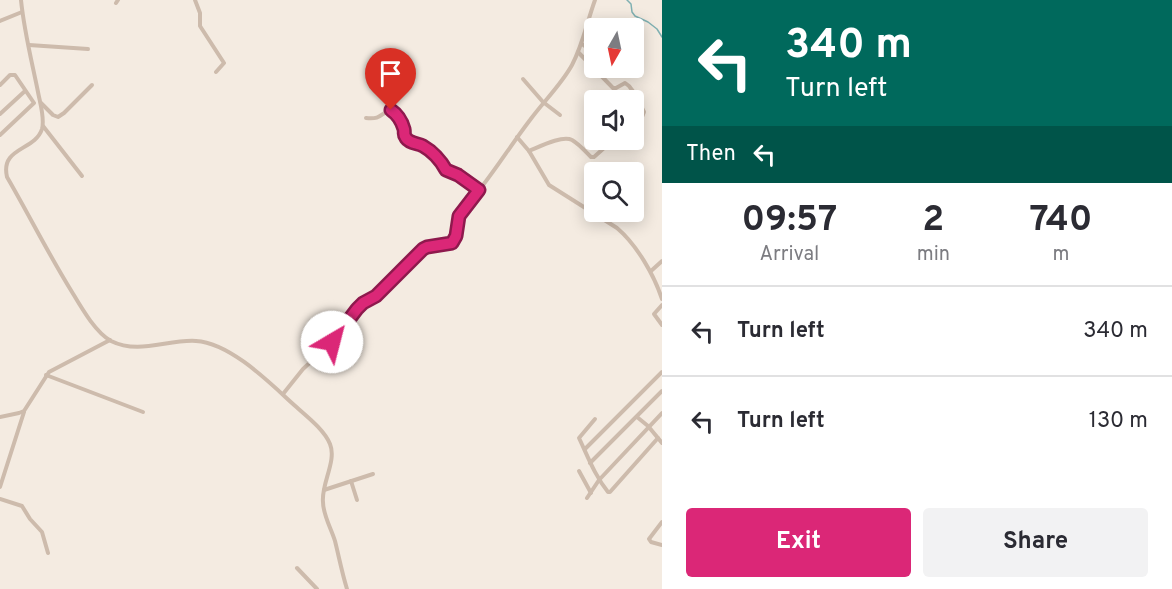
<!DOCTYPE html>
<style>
body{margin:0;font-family:Overpass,sans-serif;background:#f2f2f3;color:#2b2b33;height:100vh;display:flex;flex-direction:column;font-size:22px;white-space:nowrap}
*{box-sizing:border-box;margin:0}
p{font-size:20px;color:#7c7c81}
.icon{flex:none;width:33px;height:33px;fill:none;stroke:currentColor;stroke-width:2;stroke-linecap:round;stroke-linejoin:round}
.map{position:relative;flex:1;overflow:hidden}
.side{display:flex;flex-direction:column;background:#fff;width:510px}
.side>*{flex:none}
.guide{background:#00695c;color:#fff;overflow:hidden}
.needle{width:39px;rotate:189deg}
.tools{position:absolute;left:584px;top:18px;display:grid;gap:12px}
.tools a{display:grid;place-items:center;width:60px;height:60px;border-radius:6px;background:#fff;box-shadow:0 3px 15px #0003;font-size:30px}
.pin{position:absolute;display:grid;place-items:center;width:51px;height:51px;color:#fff;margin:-62px -26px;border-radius:50% 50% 50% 0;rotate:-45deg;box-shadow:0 0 6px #0007}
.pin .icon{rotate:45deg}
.me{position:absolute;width:66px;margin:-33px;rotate:37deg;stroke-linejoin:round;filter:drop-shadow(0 0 4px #0008)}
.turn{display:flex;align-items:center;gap:21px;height:126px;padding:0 24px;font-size:27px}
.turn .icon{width:78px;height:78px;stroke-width:2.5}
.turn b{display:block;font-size:42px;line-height:51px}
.then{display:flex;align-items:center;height:57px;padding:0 24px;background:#0003;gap:12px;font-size:22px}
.eta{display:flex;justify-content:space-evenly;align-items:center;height:102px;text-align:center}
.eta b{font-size:36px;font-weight:700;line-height:42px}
.cta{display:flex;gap:12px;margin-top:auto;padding:12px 24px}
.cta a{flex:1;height:69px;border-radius:6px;background:#db2777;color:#fff;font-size:24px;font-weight:700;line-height:69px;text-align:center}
.cta a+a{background:#f2f2f3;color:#2b2b33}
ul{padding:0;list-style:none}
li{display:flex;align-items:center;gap:18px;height:90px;padding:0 24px;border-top:2px solid #e1e1e2}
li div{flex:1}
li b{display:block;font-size:22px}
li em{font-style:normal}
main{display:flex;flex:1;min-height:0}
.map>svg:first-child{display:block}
</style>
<main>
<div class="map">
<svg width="662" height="589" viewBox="0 0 662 589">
<rect width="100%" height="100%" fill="#f4ebe1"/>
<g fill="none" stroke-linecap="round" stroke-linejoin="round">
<path stroke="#7fb0b2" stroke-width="1.5" d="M627 0 631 4 632 12 635 16 648 22 657 29 662 37"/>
<g stroke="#cdbbac" stroke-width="4">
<path d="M21 0C24 31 32 62 38 92 40 103 45 118 42 129 35 151 0 147 7 177 29 215 49 255 72 292 81 307 95 332 111 341 139 355 168 339 196 341 230 343 269 382 293 404 305 415 324 429 330 444 337 461 321 484 323 502 323 515 331 528 335 541 339 557 342 573 347 589"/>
<path d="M195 0 200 13V26L224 63 216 72"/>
<path d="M116 3 118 0"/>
<path d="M589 20 598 28"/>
<path d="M0 21 22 12"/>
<path d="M582 44 594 53"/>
<path d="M29 45 88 49"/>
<path d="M578 52 613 88H616L625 83 629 86 635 94 644 112 642 117 633 124"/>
<path d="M523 79 543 102 560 115"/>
<path d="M0 85 10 75H15L34 103 0 135"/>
<path d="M41 103 53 115 58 117 64 113 92 85"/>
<path d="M0 114 25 91"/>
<path d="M366 118C383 120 380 112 392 110L403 127 404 136 407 140 426 148 442 163 446 170 458 175 479 190"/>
<path d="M43 126 82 176"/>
<path d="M517 137 529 151 549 185 617 228C637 245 654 275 662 299"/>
<path d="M529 151C539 147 562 135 572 140 579 144 585 151 591 157H594L613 140"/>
<path d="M651 271 662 261"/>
<path d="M662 305 654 314 662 325"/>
<path d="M46 375 143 412"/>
<path d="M283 394 303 369 332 342 357 309 363 303 377 296 422 249C431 245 444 248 451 244 458 240 456 221 461 212 487 184 507 150 530 120 543 102 561 85 572 65 583 44 587 22 595 0"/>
<path d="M0 417 19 413 24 411 49 372 110 340"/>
<path d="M637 417 648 426 662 443"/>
<path d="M595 419 579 438C588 457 595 476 608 492H610L658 438"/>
<path d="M585 449 662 372"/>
<path d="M590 463 662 391"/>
<path d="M579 471 591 493"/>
<path d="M351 481 357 500"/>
<path d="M0 487 24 412"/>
<path d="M324 490 373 474"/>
<path d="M587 498 599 480 662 413"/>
<path d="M0 499 22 506 30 519 42 532 48 553"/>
<path d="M662 522 649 539 651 542 662 545"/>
<path d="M297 568 317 589"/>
</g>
</g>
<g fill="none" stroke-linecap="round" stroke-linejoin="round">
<defs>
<path id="route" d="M332 342 357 309 363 303 376 296 423 249 427 247 452 243 456 236 459 216 479 190 458 175 446 170C441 161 432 151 423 146 418 143 410 144 406 138 403 134 405 134 404 129 402 122 397 114 391 110"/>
</defs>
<use href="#route" stroke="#8e194d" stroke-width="15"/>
<use href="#route" stroke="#db2777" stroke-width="10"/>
</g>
</svg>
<div class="tools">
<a><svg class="needle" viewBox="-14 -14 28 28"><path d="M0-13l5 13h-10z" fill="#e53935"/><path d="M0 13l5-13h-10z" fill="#7c7c81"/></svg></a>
<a><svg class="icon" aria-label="sound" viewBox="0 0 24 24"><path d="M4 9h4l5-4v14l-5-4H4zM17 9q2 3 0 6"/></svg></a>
<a><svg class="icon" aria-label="search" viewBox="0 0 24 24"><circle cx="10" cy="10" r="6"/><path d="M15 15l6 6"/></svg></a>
</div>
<div class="pin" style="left:391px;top:110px;background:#d93025"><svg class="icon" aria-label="arrive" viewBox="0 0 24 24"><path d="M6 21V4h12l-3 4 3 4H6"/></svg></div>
<svg class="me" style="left:332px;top:342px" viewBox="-20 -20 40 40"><circle r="19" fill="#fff"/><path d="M0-13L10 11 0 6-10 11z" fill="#db2777"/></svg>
</div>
<section class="side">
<div class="guide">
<div class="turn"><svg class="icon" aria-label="left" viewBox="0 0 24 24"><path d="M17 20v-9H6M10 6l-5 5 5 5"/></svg><div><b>340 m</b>Turn left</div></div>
<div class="then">Then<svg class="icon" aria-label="left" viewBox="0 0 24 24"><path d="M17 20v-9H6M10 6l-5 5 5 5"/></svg></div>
</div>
<div class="eta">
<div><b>09:57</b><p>Arrival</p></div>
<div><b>2</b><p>min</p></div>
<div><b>740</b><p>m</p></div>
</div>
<ul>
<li><svg class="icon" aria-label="left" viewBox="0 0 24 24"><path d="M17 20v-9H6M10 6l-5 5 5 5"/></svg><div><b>Turn left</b></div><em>340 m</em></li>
<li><svg class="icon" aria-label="left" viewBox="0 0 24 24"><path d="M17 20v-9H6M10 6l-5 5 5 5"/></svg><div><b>Turn left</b></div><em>130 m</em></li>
</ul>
<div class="cta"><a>Exit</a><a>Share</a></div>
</section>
</main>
